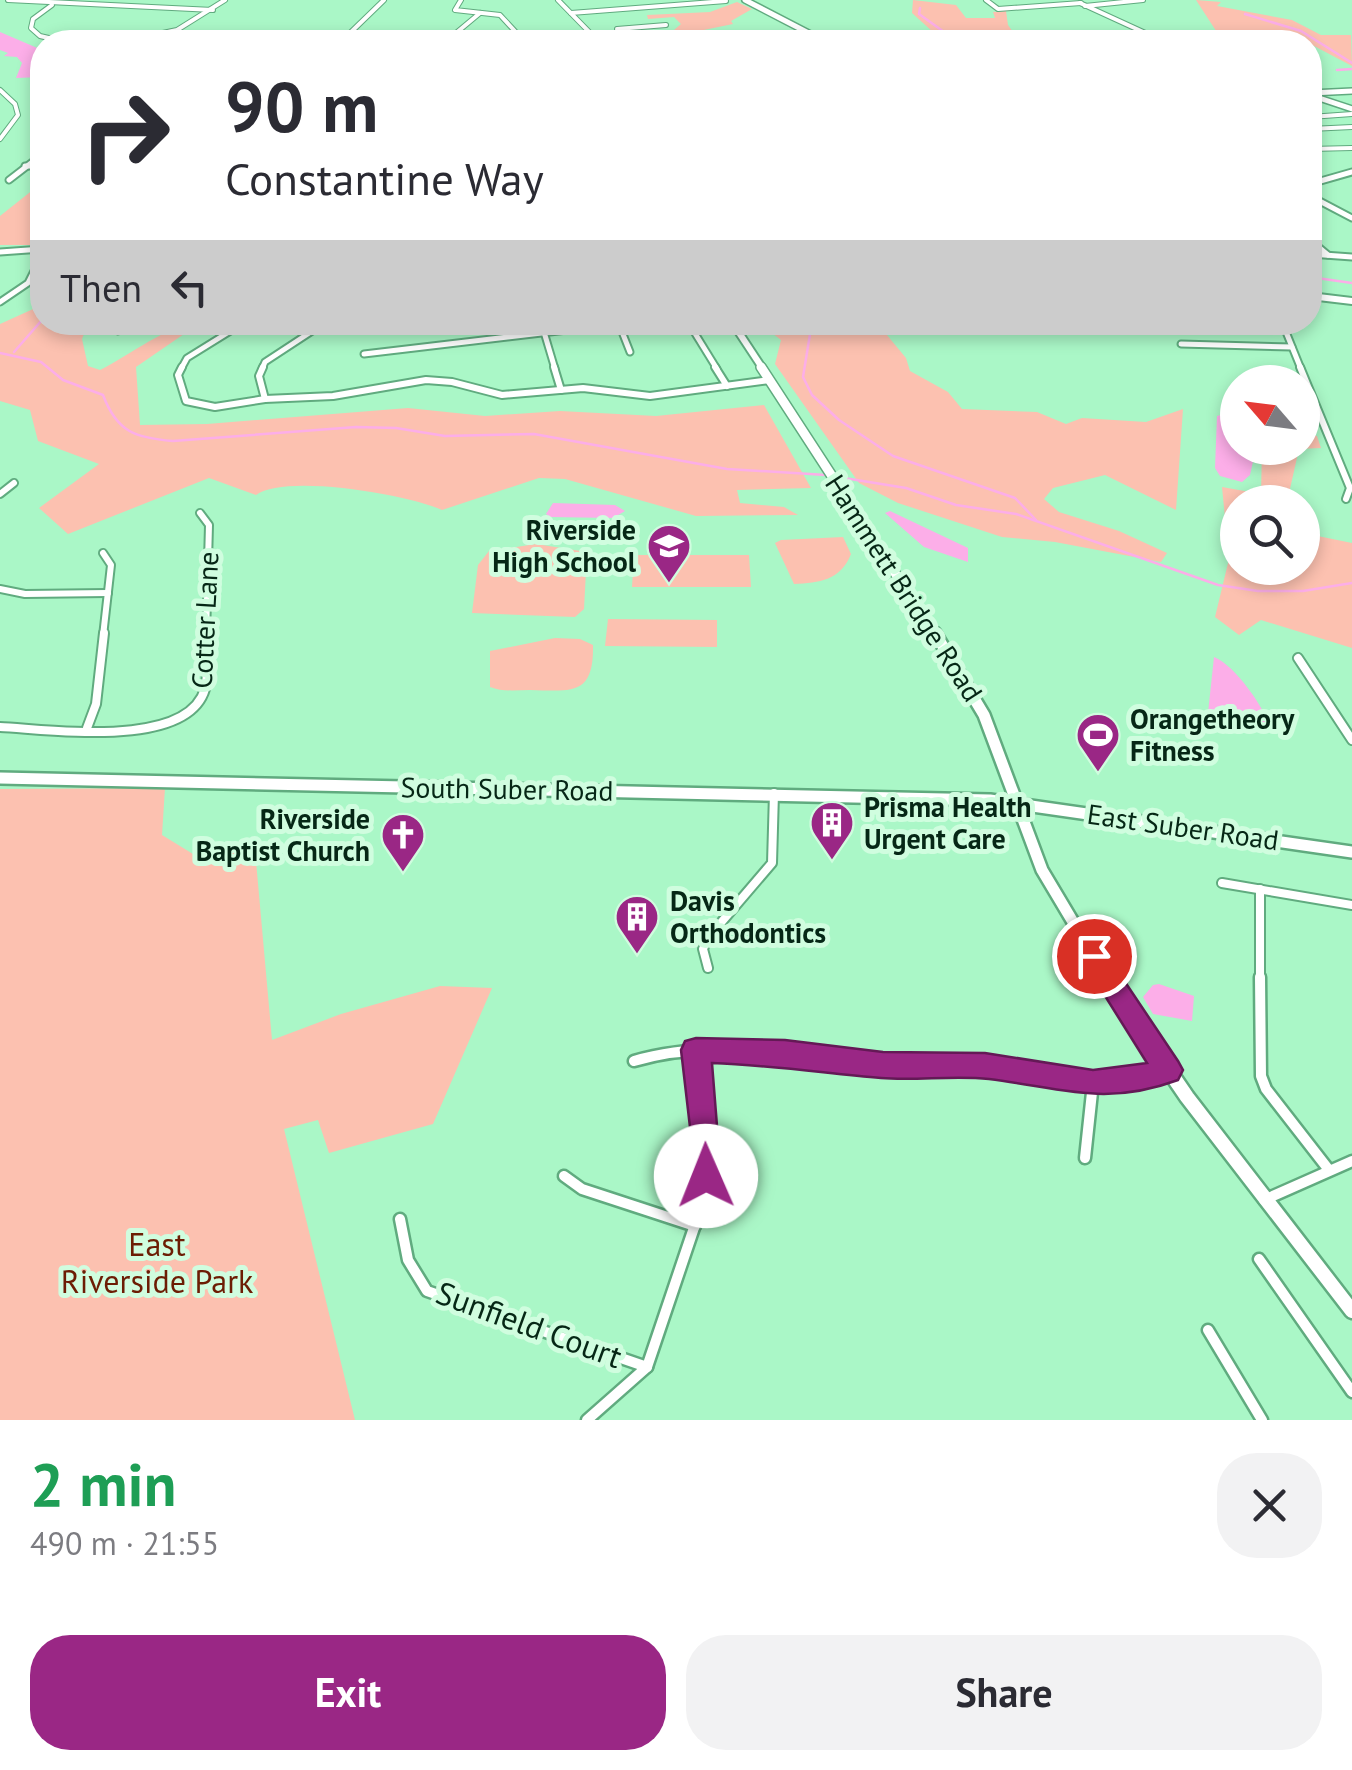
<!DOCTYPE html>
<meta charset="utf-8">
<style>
body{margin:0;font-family:"PT Sans",sans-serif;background:#f2f2f3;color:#2b2b33;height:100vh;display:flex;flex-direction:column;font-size:38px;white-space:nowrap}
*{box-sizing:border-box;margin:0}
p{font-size:32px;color:#7c7c81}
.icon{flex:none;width:55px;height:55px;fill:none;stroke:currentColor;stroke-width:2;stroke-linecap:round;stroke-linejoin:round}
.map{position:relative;height:1420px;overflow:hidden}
.panel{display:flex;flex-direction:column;background:#fff;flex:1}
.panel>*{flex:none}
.banner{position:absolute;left:30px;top:30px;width:1292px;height:305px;border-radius:40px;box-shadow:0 5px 15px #0003;background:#fff;color:#2b2b33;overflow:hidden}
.needle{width:65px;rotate:298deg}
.fabs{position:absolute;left:1220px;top:365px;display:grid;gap:20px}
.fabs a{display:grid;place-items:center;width:100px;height:100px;border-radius:50%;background:#fff;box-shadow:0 5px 15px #0003;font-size:50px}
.pin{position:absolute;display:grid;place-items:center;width:85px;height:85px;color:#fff;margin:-42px;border:5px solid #fff;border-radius:50%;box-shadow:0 2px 10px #0007}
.me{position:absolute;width:110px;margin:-55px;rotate:359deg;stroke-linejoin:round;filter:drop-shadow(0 0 8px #0008)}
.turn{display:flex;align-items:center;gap:35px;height:210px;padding:0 30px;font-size:45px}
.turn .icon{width:130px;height:130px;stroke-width:2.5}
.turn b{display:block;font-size:70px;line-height:85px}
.then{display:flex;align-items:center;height:95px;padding:0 30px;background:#0003;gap:20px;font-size:38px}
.round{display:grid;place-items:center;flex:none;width:105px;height:105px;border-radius:40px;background:#f2f2f3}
.summary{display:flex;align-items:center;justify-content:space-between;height:170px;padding:0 30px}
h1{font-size:60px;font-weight:700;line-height:75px;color:#1e9e55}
.button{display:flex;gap:20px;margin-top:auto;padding:20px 30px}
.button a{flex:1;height:115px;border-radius:40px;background:#9a2785;color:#fff;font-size:40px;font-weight:700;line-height:115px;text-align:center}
.button a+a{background:#f2f2f3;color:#2b2b33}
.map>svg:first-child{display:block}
</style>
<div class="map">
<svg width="1352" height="1420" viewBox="0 0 1352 1420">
<rect width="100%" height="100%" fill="#aaf7c7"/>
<g fill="#fcc1b0">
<path d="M913 0 956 5 966 18H995L993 12 1006 11 1008 25 1020 42H944L912 13Z"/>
<path d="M1196 0 1221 2 1217 6 1292 20 1321 35H1351L1352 66 1297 37H1220Z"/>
<path d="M737 2 752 9 731 21 733 24 689 33V39L676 41 674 30 681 24 674 17 648 19 647 15 710 12Z"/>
<path d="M34 189 42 190V245H0V216Z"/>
<path d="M42 305V322L88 323 82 339 88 366 100 370C129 356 171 322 200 323L136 367 140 425 207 424 408 408 485 416 560 411 656 416 764 405 811 488 737 490 740 503 784 507 798 515 696 516 565 479 539 478 442 510C410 495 285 473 256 495L209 478 68 534 39 508 99 464 38 441 30 410 0 401V324Z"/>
<path d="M759 323H877L906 358 910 371 948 392 962 409 1037 412 1066 424 1082 418 1146 422 1183 409 1176 510 1105 475 1053 488 1044 499 1059 512 1119 531 1167 553 1161 562 1055 542 1002 537 898 503 859 483 775 364 781 340Z"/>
<path d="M1303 433 1317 436 1321 448 1299 449 1287 502H1238V568H1302L1303 533 1352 543V648L1261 620 1239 635 1215 617 1229 559 1222 487 1261 494 1262 448H1302Z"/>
<path d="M843 537 851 554C841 580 819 583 794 584L775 543 781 540Z"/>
<path d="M536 544 587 552 584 609 575 617 472 613 478 565 489 551Z"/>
<path d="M634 555H749L751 587H632Z"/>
<path d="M608 619 717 620V647L605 646Z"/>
<path d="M555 638 580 639 593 645C594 696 572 691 530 690 516 690 502 692 490 687V651Z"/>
<path d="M165 788 162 835 193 854 255 850 272 1040 341 1014 440 986 492 988 433 1124 329 1153 318 1120 284 1129 355 1420H0V789Z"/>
</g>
<g fill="#fcaee8">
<path d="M0 32 42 50V77L16 78 22 63 17 57 4 56 8 53 0 50Z"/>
<path d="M1224 414 1237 418 1238 448H1256L1250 475 1242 482 1220 476 1215 468 1217 416Z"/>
<path d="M553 503 615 505 625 511 613 518 550 517 546 514Z"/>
<path d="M890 511 968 548V562L924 547 885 513Z"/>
<path d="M1214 657C1236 666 1264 708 1272 730L1226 724 1208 713Z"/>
<path d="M1159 984 1194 996 1192 1021 1153 1014 1143 997 1153 985Z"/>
</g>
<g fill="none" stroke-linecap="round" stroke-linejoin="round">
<g stroke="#fcaee8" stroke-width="2.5">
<path d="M920 8 919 14 958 42"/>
<path d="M1245 14 1301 31 1352 63"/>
<path d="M682 35 684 42"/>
<path d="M1337 70 1352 69"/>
<path d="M1310 277 1352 283"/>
<path d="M812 322 803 377 812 395 839 420 893 456 1015 498 1036 520"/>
<path d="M14 352 42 320"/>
<path d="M0 353 41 362 63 380 103 395C117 432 135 438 173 441L356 427 396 428 445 436 534 434 727 469 826 475"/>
<path d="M838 477 906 488 956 505 1016 514 1218 585 1258 591H1303L1352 583"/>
</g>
<defs>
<g id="street-far4">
<path d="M8 0 213 10"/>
<path d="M461 0 455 10 500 15 525 42"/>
<path d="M558 0 599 42"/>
<path d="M986 0 998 9 1081 3"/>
<path d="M1080 3 1165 42"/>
<path d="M52 5 33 19 31 28 40 36 66 42"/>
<path d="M1085 6 1143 0"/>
<path d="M571 13 726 1"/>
<path d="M617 29 666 25"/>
<path d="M350 33 384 0"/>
<path d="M456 33 480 13"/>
<path d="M120 42 177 30 225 0"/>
<path d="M589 42 670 35"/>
<path d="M717 42 719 35"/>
<path d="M0 90 15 104 18 115 0 139"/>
<path d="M1310 117 1352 114"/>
<path d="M1310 129 1352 127"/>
<path d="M1310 149 1352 148"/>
<path d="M32 162 42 154"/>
</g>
<g id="street-far3">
<path d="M25 166H42"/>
<path d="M9 180 35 160"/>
<path d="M1310 184 1352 172"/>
<path d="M1310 196 1352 218"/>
<path d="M1310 240 1328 255"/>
<path d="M0 252 42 249"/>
<path d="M1310 254 1352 257"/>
<path d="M0 302 28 283 42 255"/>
<path d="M688 322 717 369"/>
<path d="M1282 322 1301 369"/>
<path d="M619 324 630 352"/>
<path d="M118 331 121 322"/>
<path d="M544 332 555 369"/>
<path d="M1181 344 1292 347"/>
<path d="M364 354 635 322"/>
<path d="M181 369 187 358 245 322"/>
<path d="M262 369 265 362 326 322"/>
</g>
<g id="street-far2">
<path d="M182 367 178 375 186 401 215 407 265 399 333 396 426 380 452 382 502 395 583 388 650 396 770 380"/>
<path d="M263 367 259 376 265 399"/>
<path d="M554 367 561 390"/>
<path d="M715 367 727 386"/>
<path d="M1300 367 1350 488 1346 499"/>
<path d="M0 494 14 483"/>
<path d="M200 513 209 525 206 636"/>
<path d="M103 553 111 565 103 636"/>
<path d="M0 589 25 594 108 593"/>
</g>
<g id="street-far1">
<path d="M1298 658 1352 740"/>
<path d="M0 727C48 729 187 750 205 689 209 673 206 650 207 633"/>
<path d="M87 728 96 704 104 633"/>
<path d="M1222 883 1352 905"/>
<path d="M1260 889V979"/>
<path d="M708 968 703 949 707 939 772 863 774 793"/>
</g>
<g id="street">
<path d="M1260 977 1261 1076 1266 1089 1329 1170"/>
<path d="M634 1061C715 1037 796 1058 878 1064 919 1067 960 1063 1001 1068 1059 1074 1110 1085 1168 1070"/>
<path d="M1085 1158 1093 1083"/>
<path d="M564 1176 582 1189 695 1226"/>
<path d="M1264 1200 1352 1161"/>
<path d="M400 1219 408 1260 427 1291 647 1367"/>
<path d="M1259 1259 1352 1392"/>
<path d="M1208 1330 1262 1420"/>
<path d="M587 1420 647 1367 701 1207 706 1176 705 1127 696 1050"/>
</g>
<g id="secondary-far4">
<path d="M745 0 826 42"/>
<path d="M1311 93 1352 91"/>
<path d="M1310 95 1352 109"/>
</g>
<g id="secondary-far3">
<path d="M1310 296 1352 301"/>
<path d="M732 322 763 369"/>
</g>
<path id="secondary-far2" d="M761 367 936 636"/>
<g id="secondary-far1">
<path d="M935 633 984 715 1042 870 1107 979"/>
<path d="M0 778 990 800 1352 852"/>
</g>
<path id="secondary" d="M1105 977 1187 1097 1352 1311"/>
</defs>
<use href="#street-far4" stroke="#60ab7f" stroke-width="6"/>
<use href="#street-far3" stroke="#60ab7f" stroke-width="9"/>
<use href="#street-far2" stroke="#60ab7f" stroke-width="10"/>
<use href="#street-far1" stroke="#60ab7f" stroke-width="12"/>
<use href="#street" stroke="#60ab7f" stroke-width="15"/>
<use href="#secondary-far4" stroke="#60ab7f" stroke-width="8"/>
<use href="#secondary-far3" stroke="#60ab7f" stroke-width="10"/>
<use href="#secondary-far2" stroke="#60ab7f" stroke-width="12"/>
<use href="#secondary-far1" stroke="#60ab7f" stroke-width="16"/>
<use href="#secondary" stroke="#60ab7f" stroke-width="19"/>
<use href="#street-far4" stroke="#fff" stroke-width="4"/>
<use href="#street-far3" stroke="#fff" stroke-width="5"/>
<use href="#street-far2" stroke="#fff" stroke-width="6"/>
<use href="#street-far1" stroke="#fff" stroke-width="8"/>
<use href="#street" stroke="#fff" stroke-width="10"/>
<use href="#secondary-far4" stroke="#fff" stroke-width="5"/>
<use href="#secondary-far3" stroke="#fff" stroke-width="6"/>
<use href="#secondary-far2" stroke="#fff" stroke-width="9"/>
<use href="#secondary-far1" stroke="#fff" stroke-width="11"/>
<use href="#secondary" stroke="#fff" stroke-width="14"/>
</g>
<path fill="#9a2785" stroke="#641956" stroke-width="2.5" d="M1094 945 1103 949 1178 1061 1183 1070 1178 1080C1105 1107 1062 1088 989 1079 953 1075 916 1081 881 1078 824 1073 769 1065 712 1063L721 1176 717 1186 706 1191 695 1186 690 1176V1127L681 1050 685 1041 696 1038 785 1040 883 1052 985 1053 1093 1070 1147 1063 1080 956 1084 949Z"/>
<defs>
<symbol id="school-pin" viewBox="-11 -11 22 30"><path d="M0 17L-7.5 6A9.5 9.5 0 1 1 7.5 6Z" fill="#9a2785" stroke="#d0fddf"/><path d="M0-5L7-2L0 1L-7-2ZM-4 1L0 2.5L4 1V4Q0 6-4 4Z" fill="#fff"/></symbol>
<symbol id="stadium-pin" viewBox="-11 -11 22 30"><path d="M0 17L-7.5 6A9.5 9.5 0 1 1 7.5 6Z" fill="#9a2785" stroke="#d0fddf"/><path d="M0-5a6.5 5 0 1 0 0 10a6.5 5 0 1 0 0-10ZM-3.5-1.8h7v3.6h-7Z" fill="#fff"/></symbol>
<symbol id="building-pin" viewBox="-11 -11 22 30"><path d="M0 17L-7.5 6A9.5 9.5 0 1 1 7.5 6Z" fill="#9a2785" stroke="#d0fddf"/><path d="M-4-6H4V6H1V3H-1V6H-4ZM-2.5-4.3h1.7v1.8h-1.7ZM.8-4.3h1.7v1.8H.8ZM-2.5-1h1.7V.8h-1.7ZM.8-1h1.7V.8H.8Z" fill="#fff"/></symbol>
<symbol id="church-pin" viewBox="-11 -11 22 30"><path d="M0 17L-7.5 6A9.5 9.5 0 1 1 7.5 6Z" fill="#9a2785" stroke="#d0fddf"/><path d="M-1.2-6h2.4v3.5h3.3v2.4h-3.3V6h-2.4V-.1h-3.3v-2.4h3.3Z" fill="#fff"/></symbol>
</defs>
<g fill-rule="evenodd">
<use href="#school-pin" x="644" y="521" width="50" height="68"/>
<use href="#stadium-pin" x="1073" y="710" width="50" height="68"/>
<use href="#building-pin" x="807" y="798" width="50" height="68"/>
<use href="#church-pin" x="378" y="810" width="50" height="68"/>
<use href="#building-pin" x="612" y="892" width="50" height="68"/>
</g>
<g text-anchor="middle" stroke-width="10" stroke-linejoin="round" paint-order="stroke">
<g font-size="28" font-weight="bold" fill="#062716" stroke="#d0fddf" text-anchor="start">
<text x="636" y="540" text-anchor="end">Riverside<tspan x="636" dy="32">High School</tspan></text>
<text x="1130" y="729">Orangetheory<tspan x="1130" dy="32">Fitness</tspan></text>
<text x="864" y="817">Prisma Health<tspan x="864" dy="32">Urgent Care</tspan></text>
<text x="370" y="829" text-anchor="end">Riverside<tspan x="370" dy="32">Baptist Church</tspan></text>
<text x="670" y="911">Davis<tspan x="670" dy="32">Orthodontics</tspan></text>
</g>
<g font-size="28" fill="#062716" stroke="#d0fddf">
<text transform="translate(904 588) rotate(57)" y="10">Hammett Bridge Road</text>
<text transform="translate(205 620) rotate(-87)" y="10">Cotter Lane</text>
<text transform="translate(507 789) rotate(1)" y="10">South Suber Road</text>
<text transform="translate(1183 827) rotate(8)" y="10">East Suber Road</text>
</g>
<g font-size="32" fill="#6c1d04" stroke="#d0fddf">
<text x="157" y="1256">East<tspan x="157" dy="37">Riverside Park</tspan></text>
</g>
<g font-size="32" fill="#062716" stroke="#d0fddf">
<text transform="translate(529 1325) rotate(20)" y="11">Sunfield Court</text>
</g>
</g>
</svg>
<div class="fabs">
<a><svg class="needle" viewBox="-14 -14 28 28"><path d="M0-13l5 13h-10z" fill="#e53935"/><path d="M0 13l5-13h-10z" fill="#7c7c81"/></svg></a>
<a><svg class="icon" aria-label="search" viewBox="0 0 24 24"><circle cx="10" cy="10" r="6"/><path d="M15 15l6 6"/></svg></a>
</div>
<div class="pin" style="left:1094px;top:956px;background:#d93025"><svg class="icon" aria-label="arrive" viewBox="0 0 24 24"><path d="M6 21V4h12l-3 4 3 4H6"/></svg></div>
<svg class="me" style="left:706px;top:1176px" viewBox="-20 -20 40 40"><circle r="19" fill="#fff"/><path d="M0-13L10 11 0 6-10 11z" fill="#9a2785"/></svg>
<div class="banner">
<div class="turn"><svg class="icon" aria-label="right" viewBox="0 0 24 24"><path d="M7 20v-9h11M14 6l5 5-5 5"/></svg><div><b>90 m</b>Constantine Way</div></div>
<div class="then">Then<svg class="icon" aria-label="left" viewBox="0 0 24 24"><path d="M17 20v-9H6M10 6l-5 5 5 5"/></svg></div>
</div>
</div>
<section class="panel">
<div class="summary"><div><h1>2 min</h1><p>490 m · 21:55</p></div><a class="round"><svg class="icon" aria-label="close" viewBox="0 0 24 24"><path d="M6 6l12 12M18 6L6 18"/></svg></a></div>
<div class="button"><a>Exit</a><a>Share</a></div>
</section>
